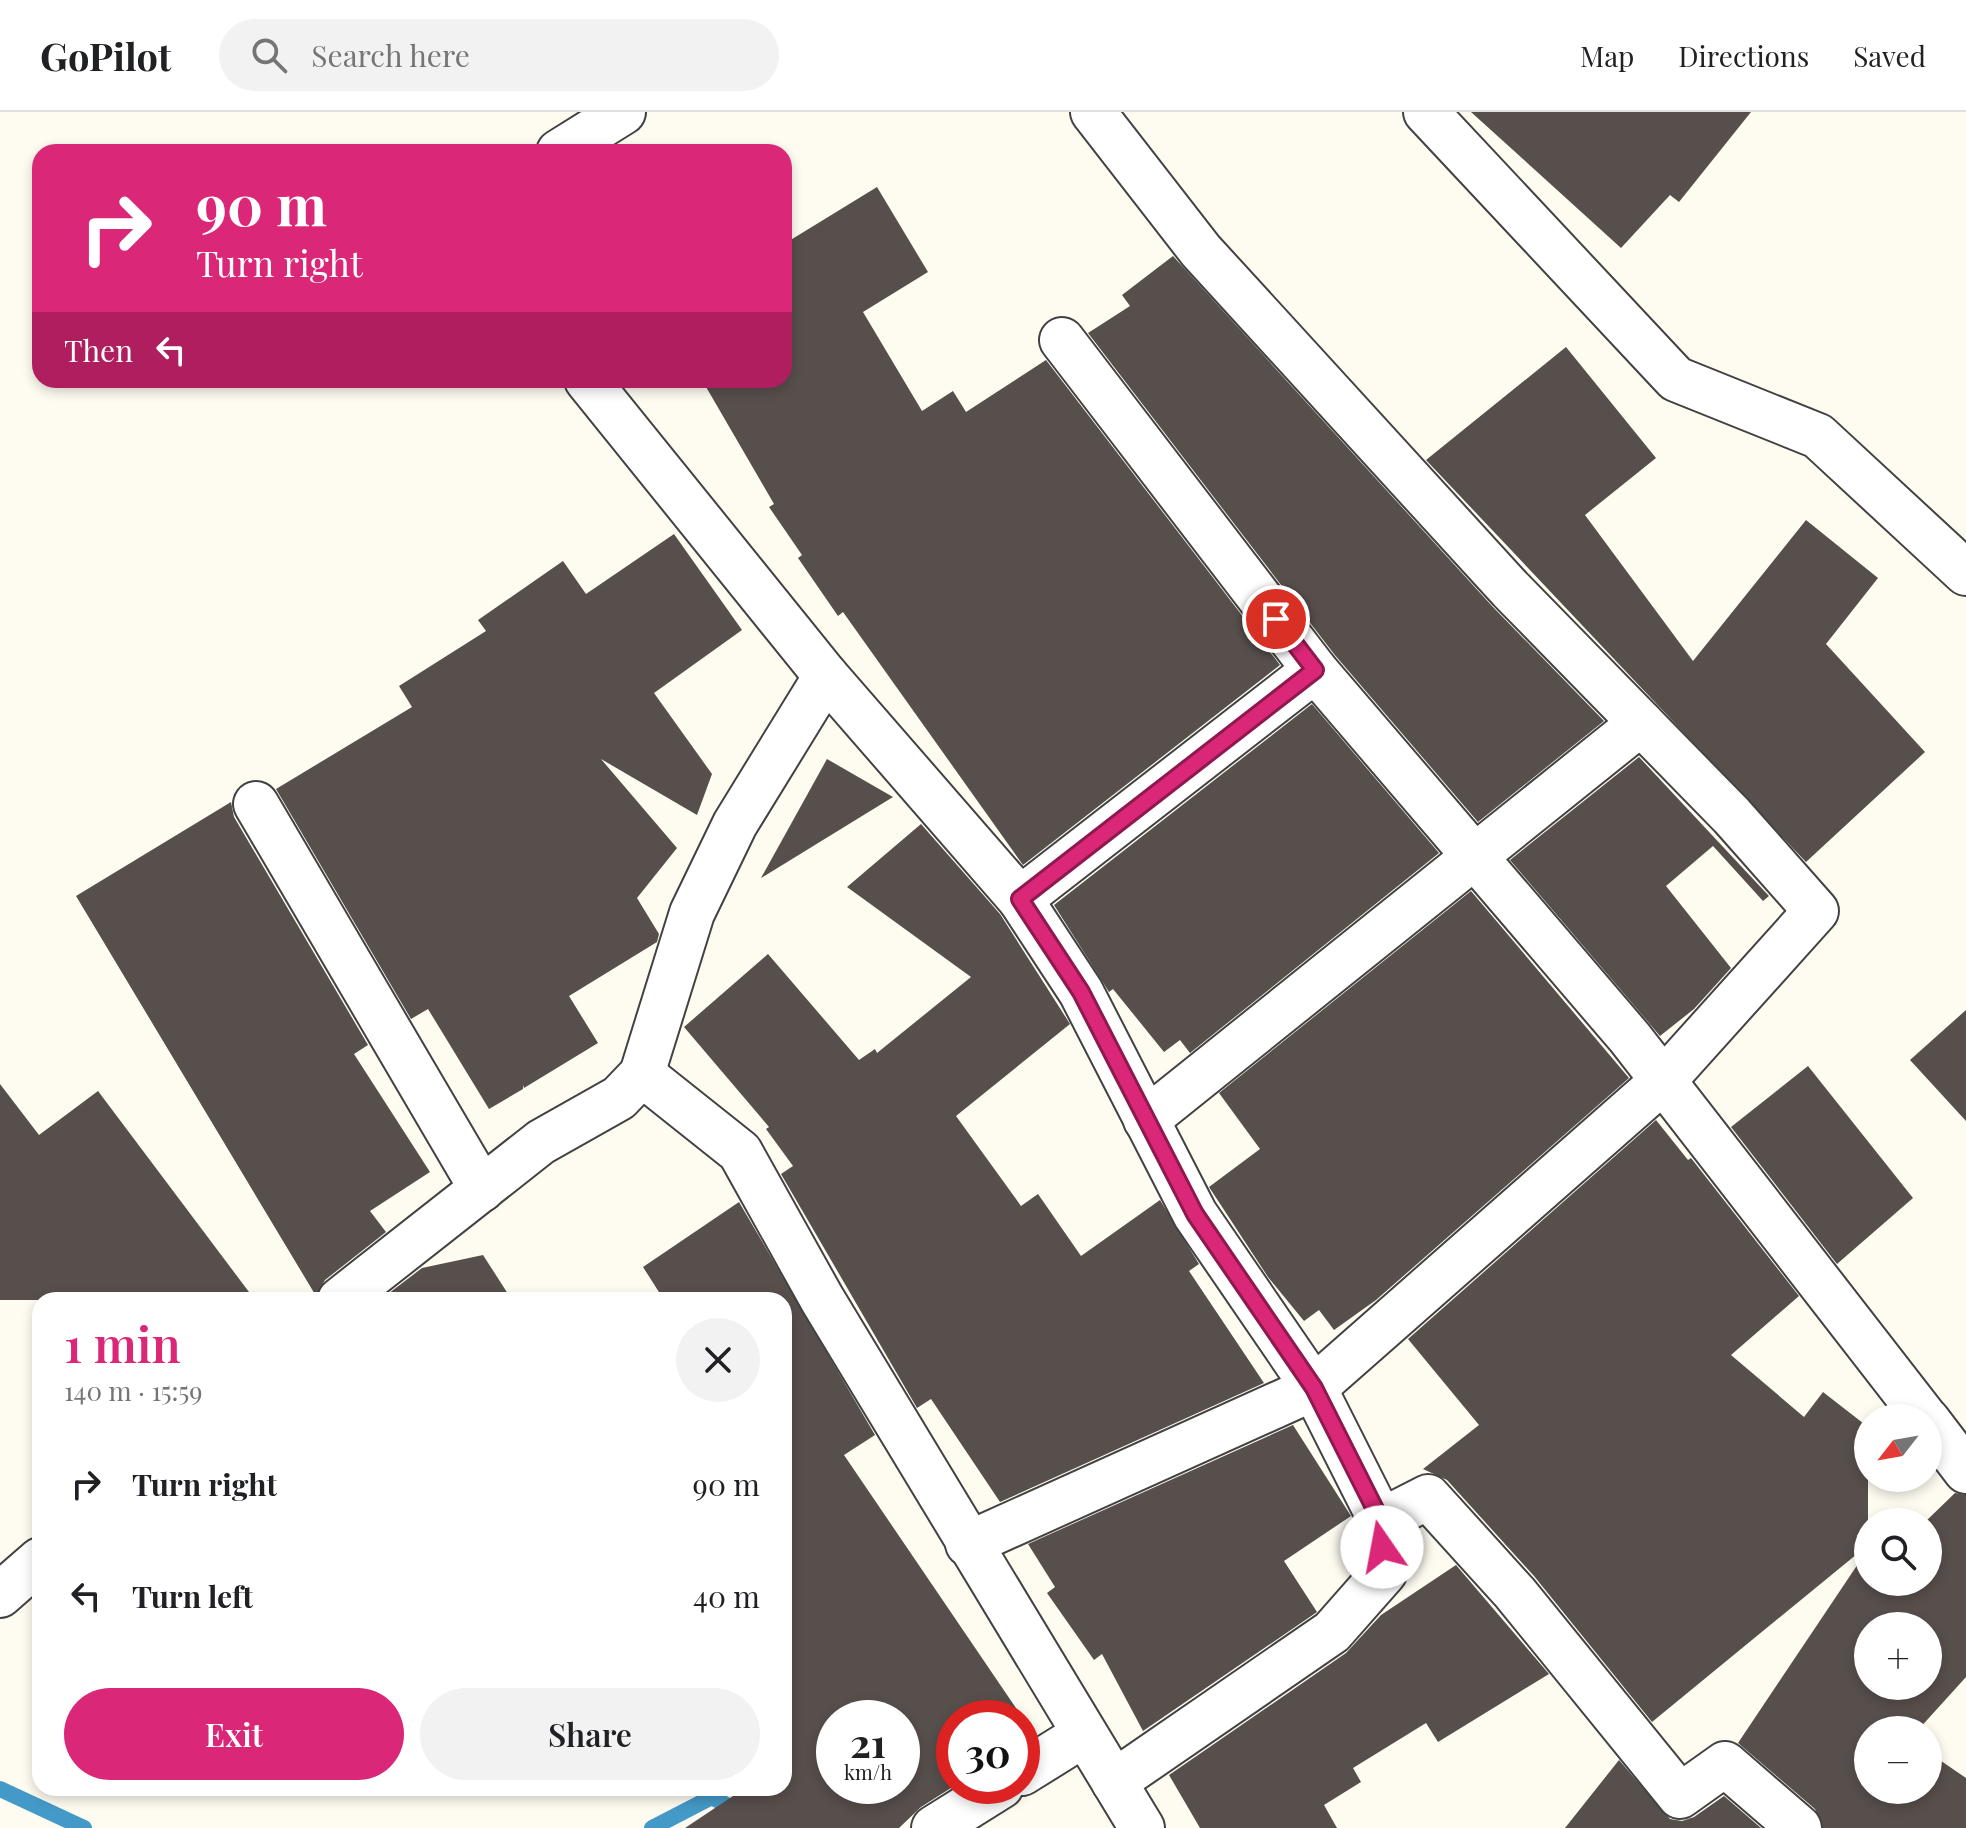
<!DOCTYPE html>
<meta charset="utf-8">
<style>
body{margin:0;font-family:"Playfair Display",serif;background:#f2f2f2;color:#202124;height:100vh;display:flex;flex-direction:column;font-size:30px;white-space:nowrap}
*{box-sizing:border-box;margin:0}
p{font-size:26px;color:#757577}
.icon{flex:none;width:44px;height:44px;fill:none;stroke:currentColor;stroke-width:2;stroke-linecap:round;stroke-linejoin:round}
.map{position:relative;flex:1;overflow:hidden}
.side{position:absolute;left:32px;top:1180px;width:760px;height:504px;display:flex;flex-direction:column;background:#fff;border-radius:24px;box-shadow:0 4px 12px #0003}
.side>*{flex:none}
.hud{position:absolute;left:32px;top:32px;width:760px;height:244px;border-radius:24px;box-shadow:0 4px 12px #0003;background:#db2777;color:#fff;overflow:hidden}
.needle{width:52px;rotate:239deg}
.tools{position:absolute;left:1854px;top:1292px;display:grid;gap:16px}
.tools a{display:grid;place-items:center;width:88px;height:88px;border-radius:50%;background:#fff;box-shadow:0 4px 12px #0003;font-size:40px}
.speed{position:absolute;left:816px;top:1588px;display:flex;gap:16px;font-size:40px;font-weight:700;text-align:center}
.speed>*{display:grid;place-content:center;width:104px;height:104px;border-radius:50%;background:#fff;box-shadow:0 4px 12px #0003;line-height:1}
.speed small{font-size:20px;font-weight:400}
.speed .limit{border:12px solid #d22;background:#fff;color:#111}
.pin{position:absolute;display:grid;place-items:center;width:68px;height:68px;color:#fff;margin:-34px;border:4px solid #fff;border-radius:50%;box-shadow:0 2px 8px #0007}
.me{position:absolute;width:88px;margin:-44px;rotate:348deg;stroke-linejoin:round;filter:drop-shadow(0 0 6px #0008)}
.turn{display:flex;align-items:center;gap:28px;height:168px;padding:0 32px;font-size:36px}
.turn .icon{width:104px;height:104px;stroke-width:2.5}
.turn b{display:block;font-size:56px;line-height:68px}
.then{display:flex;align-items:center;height:76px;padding:0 32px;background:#0003;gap:16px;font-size:30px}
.round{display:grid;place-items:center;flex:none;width:84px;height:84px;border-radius:42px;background:#f2f2f2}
.overview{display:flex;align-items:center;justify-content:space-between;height:136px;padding:0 32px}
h1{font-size:48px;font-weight:600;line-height:60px;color:#db2777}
.primary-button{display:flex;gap:16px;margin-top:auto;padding:16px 32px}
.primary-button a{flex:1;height:92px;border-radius:48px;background:#db2777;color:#fff;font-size:32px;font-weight:600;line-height:92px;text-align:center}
.primary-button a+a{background:#f2f2f2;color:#202124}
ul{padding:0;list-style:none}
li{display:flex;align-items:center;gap:24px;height:112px;padding:0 32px}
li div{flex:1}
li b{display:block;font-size:30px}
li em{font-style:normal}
header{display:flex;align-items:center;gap:48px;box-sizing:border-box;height:112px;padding:0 40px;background:#fff;border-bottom:2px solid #e0e0e0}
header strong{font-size:38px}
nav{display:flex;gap:44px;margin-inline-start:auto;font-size:28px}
.search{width:560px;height:72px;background:#f2f2f2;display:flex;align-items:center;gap:20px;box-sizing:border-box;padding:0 28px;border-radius:44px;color:#757577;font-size:30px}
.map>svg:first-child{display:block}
</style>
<header>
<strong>GoPilot</strong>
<div class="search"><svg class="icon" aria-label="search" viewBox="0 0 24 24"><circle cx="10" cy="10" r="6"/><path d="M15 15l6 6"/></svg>Search here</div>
<nav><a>Map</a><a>Directions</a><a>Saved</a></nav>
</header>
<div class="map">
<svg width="1966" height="1716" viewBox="0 0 1966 1716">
<rect width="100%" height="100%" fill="#fefbf1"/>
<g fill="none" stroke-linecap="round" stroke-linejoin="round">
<g stroke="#4399c7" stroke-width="16">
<path d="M0 1677 84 1716"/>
<path d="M652 1716 712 1685 767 1716"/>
</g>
</g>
<g fill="#574f4c" fill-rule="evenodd">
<path d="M1471 0H1751L1679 90 1670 83 1621 136Z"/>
<path d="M877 75 928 160 863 200 922 299 953 279 966 300 1046 248 1280 553 1023 753 843 500 838 504 798 446 802 443 769 395 774 392 702 268H784V132Z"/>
<path d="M1173 144 1492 494 1604 609 1478 710 1334 542 1088 221 1130 194 1122 183Z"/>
<path d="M1566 235 1656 346 1585 403 1693 549 1806 408 1878 466 1826 532 1925 640 1806 750 1426 348Z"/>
<path d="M674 422 742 518 654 581 712 662 697 703 601 647 677 736 637 786 659 822 657 830 569 884 598 931 524 976 523 973V977L489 997 428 897 411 907 276 677 412 595 399 574 486 519 478 508 563 449 586 482Z"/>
<path d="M1312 592 1439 741 1190 941 1180 928 1164 940 1113 877 1109 880 1054 793Z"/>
<path d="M1639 645 1769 784 1763 789 1713 734 1666 774 1731 856 1694 897 1660 924 1510 748Z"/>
<path d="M827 647 893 685 761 766Z"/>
<path d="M231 690 234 705 368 933 354 942 430 1060 370 1099 386 1120 325 1168 316 1184 76 784Z"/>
<path d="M921 712 1000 802 1070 912 956 1004 1021 1094 1038 1082 1081 1144 1160 1088 1199 1152 1189 1159 1264 1271 1000 1390 931 1287 917 1296 781 1062 793 1054 766 1017 769 1015 684 915 768 842 859 948 875 937 877 941 971 865 847 775Z"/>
<path d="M1471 779 1629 966 1376 1188 1334 1218 1319 1198 1304 1209 1268 1165 1209 1075 1260 1037 1219 981Z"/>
<path d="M1966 898V1009L1910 948Z"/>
<path d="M1808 954 1913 1086 1837 1152 1731 1015Z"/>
<path d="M0 972 39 1023 98 979 255 1188H0Z"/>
<path d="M1656 1008 1688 1048 1691 1046 1799 1184 1731 1243 1804 1305 1823 1280 1868 1315V1433L1652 1610 1534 1464 1447 1368 1423 1357 1479 1313 1408 1227Z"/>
<path d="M739 1090 875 1323 844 1343 1035 1624 1022 1632V1606H954V1674L921 1695 899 1716H685L745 1676H784V1188H664L643 1155ZM834 1606H902V1674H834Z"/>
<path d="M483 1143 512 1188H380L422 1156Z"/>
<path d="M1293 1313 1351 1404 1284 1449 1317 1500 1143 1619 1102 1542 1094 1548 1047 1481 1055 1475 1028 1432Z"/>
<path d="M1955 1381 1966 1383V1565L1918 1618H1868V1678H1928V1640L1966 1666V1716H1823L1815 1697 1738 1631 1868 1437V1470H1928L1925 1410ZM1868 1514H1928V1574H1868Z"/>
<path d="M1456 1453 1549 1562 1438 1630 1426 1611 1353 1656 1361 1670 1324 1693 1337 1716H1200L1169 1663 1346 1541 1381 1503Z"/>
<path d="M1619 1648 1670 1707 1682 1709 1694 1705 1724 1684 1761 1716H1565Z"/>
</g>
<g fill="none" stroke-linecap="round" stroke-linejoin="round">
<defs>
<g id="street">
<path d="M1426 0 1676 267 1818 324 1966 461"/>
<path d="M559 40 623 0"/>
<path d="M1062 228 1315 558 1630 926 1925 1306"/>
<path d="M587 268 826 564 1020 787 1081 880 1195 1102 1314 1276 1381 1409 1384 1461 1332 1520 1114 1670"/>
<path d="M256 692 482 1077"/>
<path d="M1020 787 1315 558"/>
<path d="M642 962 692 801 735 712 826 564"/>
<path d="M1146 1008 1641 611"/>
<path d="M340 1188 541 1030 619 986 642 962 740 1040 822 1187 1142 1716"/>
<path d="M1928 1309 1966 1359"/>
<path d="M1381 1409 1428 1385 1515 1481 1680 1684 1725 1652 1799 1716"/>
<path d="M968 1432 1314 1276 1664 968 1816 799 1732 704 1510 477 1201 139 1093 0"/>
<path d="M0 1483 40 1448"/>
<path d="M1022 1661 1083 1623"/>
<path d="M934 1716 1001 1674"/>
</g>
</defs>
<use href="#street" stroke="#424242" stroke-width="48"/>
<use href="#street" stroke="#fff" stroke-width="44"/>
</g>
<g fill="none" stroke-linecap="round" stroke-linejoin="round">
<defs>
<path id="route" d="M1276 507 1315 558 1020 787 1081 880 1195 1102 1314 1276 1381 1409 1382 1435"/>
</defs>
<use href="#route" stroke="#8e194d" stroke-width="20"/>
<use href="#route" stroke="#db2777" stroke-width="14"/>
</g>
</svg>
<div class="tools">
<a><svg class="needle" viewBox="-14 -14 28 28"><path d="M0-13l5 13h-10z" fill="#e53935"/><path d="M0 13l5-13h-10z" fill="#757577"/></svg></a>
<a><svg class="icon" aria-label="search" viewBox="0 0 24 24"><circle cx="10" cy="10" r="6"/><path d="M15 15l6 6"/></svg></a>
<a>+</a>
<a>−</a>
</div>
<div class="speed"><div>21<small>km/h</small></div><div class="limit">30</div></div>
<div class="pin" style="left:1276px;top:507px;background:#d93025"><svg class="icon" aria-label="arrive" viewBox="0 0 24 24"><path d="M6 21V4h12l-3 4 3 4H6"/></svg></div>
<svg class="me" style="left:1382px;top:1435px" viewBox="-20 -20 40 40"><circle r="19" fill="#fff"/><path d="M0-13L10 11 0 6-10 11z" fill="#db2777"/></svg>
<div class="hud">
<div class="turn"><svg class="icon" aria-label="right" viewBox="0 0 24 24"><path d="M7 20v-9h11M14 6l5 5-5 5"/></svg><div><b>90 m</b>Turn right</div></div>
<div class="then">Then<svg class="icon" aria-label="left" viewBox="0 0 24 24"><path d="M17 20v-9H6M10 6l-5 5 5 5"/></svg></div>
</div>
<section class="side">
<div class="overview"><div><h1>1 min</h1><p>140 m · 15:59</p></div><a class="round"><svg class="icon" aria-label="close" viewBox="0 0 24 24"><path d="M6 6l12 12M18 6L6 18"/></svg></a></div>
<ul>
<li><svg class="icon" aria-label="right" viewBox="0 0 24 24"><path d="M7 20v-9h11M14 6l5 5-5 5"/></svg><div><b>Turn right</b></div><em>90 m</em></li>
<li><svg class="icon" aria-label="left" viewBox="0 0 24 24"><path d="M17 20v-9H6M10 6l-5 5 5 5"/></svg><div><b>Turn left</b></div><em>40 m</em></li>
</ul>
<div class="primary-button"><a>Exit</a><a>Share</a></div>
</section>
</div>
